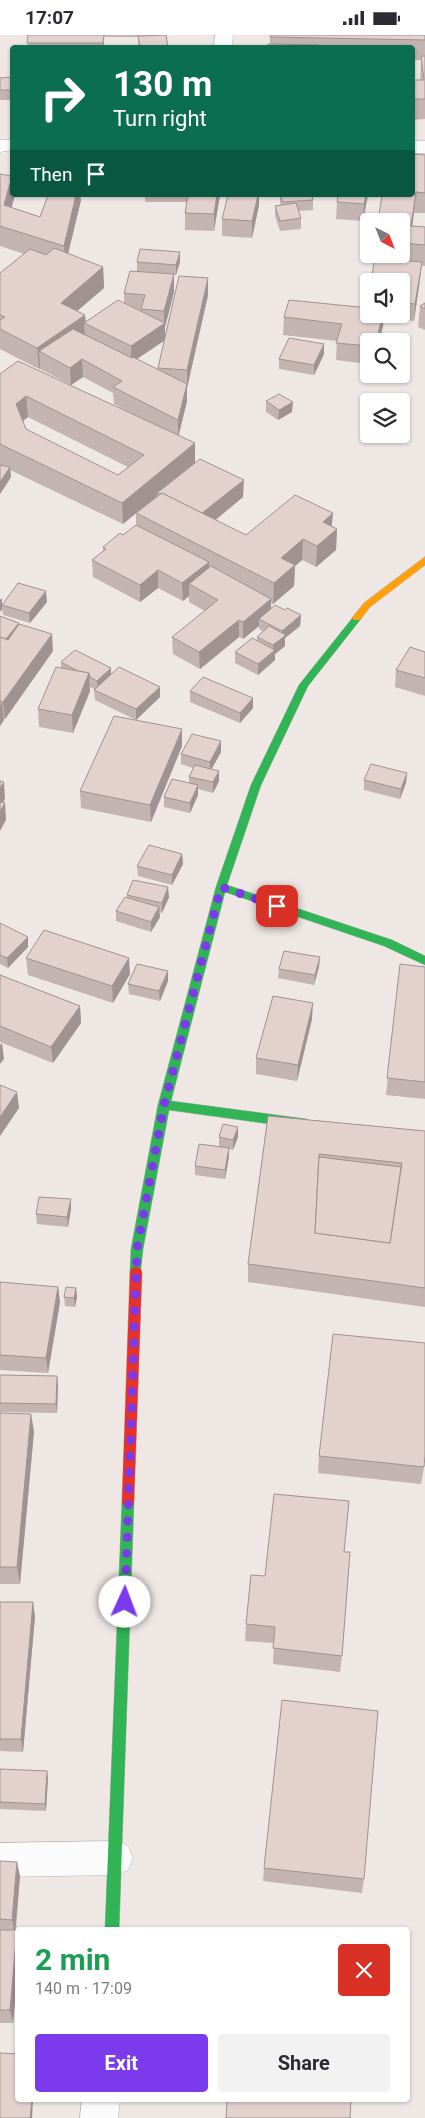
<!DOCTYPE html>
<meta charset="utf-8">
<style>
body{margin:0;font-family:Roboto,sans-serif;background:#f2f2f3;color:#2b2b33;height:100vh;display:flex;flex-direction:column;font-size:19px;white-space:nowrap}
*{box-sizing:border-box;margin:0}
p{font-size:16px;color:#7c7c81}
.icon{flex:none;width:28px;height:28px;fill:none;stroke:currentColor;stroke-width:2;stroke-linecap:round;stroke-linejoin:round}
.map{position:relative;flex:1;overflow:hidden}
.side{position:absolute;left:15px;top:1892px;width:395px;height:175px;display:flex;flex-direction:column;background:#fff;border-radius:5px;box-shadow:0 1px 4px #0004}
.side>*{flex:none}
.hud{position:absolute;left:10px;top:10px;width:405px;height:152px;border-radius:5px;box-shadow:0 1px 4px #0004;background:#0b6e4f;color:#fff;overflow:hidden}
.needle{width:32px;rotate:138deg}
.tools{position:absolute;left:360px;top:178px;display:grid;gap:10px}
.tools a{display:grid;place-items:center;width:50px;height:50px;border-radius:5px;background:#fff;box-shadow:0 1px 4px #0004;font-size:25px}
.pin{position:absolute;display:grid;place-items:center;width:42px;height:42px;color:#fff;margin:-21px;border-radius:10px;box-shadow:0 2px 8px #0006}
.me{position:absolute;width:55px;margin:-28px;rotate:2deg;stroke-linejoin:round;filter:drop-shadow(0 0 4px #0008)}
.turn{display:flex;align-items:center;gap:18px;height:105px;padding:0 20px;font-size:22px}
.turn .icon{width:65px;height:65px;stroke-width:2.5}
.turn b{display:block;font-size:35px;line-height:42px}
.then{display:flex;align-items:center;height:48px;padding:0 20px;background:#0003;gap:10px;font-size:19px}
.round{display:grid;place-items:center;flex:none;width:52px;height:52px;border-radius:5px;background:#f2f2f3}
.summary{display:flex;align-items:center;justify-content:space-between;height:85px;padding:0 20px}
h1{font-size:30px;font-weight:700;line-height:38px;color:#1e9e55}
.button{display:flex;gap:10px;margin-top:auto;padding:10px 20px}
.button a{flex:1;height:58px;border-radius:5px;background:#7c3aed;color:#fff;font-size:20px;font-weight:700;line-height:58px;text-align:center}
.button a+a{background:#f2f2f3;color:#2b2b33}
.status{display:flex;justify-content:space-between;align-items:center;height:35px;padding:0 25px;background:#fff;direction:ltr}
.status svg{height:14px;fill:currentColor}
.map>svg:first-child{display:block}
</style>
<div class="status"><b>17:07</b><svg viewBox="0 0 49 12"><path d="M0 12V9h3v3zM5 12V6h3v6zM10 12V3h3v9zM15 12V0h3v12zM26 1h20v11H26zM47 4h2v5h-2z"/></svg></div>
<div class="map">
<svg width="425" height="2083" viewBox="0 0 425 2083">
<rect width="100%" height="100%" fill="#eee7e4"/>
<g fill="none" stroke-linecap="round" stroke-linejoin="round">
<defs>
<g id="street">
<path d="M215 0H233L232 12H214Z"/>
<path d="M0 105H12V115L0 117Z"/>
<rect x="412" y="106" width="13" height="12"/>
<path d="M116 1806 128 1811 133 1823 128 1835 116 1840 0 1842V1808Z"/>
<path d="M82 2065H120L118 2083H80Z"/>
</g>
<g id="fast">
<path d="M357 580 362 583 360 585 308 651 261 750 227 850 392 905 425 921V930L384 911 225 857 171 1066 306 1084 310 1086 312 1089 310 1092 306 1094 169 1075 143 1214 140 1241 136 1242 132 1241 130 1237 131 1214 158 1070 216 852 251 750 299 650 354 581Z"/>
<path d="M128 1460 133 1462 134 1466 119 1895H105L122 1466 123 1462Z"/>
</g>
<path id="slow" d="M425 522V530L370 572 360 585H354L352 583 364 568Z"/>
<path id="jam" d="M136 1232 140 1233 142 1237 134 1466 133 1470 128 1472 123 1470 122 1466 130 1237 132 1233Z"/>
</defs>
<use href="#street" stroke="#b7b2af" stroke-width="1"/>
<use href="#fast" stroke="#b7b2af" stroke-width="1"/>
<use href="#slow" stroke="#b7b2af" stroke-width="1"/>
<use href="#jam" stroke="#b7b2af" stroke-width="1"/>
<use href="#street" fill="#fcfbfb" fill-rule="evenodd"/>
<use href="#fast" fill="#30b455" fill-rule="evenodd"/>
<use href="#slow" fill="#ff9f0a" fill-rule="evenodd"/>
<use href="#jam" fill="#e5322d" fill-rule="evenodd"/>
</g>
<g fill="#c3b4b1" fill-rule="evenodd">
<path d="M27 0H141V1L168 12H138V2H104V12H28V1H27Z"/>
<path d="M270 0H425V84L412 85V45H420L421 25H413L412 30V12H268L270 9Z"/>
<path d="M12 42V65H0V45Z"/>
<path d="M425 120V178H414L412 191 425 192V231H421L420 244 414 286 383 284V292L369 306V329L336 325 337 306 283 300 284 282 367 273 369 258V279H401V246L374 227H373V219H401V186Z"/>
<path d="M0 139 12 160H14L11 173 40 182 81 165 68 219 103 232 104 253 77 276 86 286 124 268V258L137 236V227L180 217V227L176 240H174V257L165 292V302L208 260 187 353V366L179 400 195 428 243 462 216 485 246 500 332 491 337 494 336 515 316 532 302 525 295 531 294 551 273 569 271 568V573L285 575 301 580 300 591 285 603V611L275 619V625L258 640 235 628V617L257 605V602L263 596 259 594V591L243 604 239 602 200 634 173 619 172 602 205 576 189 567V561L183 566 158 553 140 567 93 542 92 525 103 516V512L123 500 136 490V478L123 489 10 435 11 442 0 459V339L136 381 114 369 113 358 83 342 71 350 40 334V333L39 334 0 314V238L24 219 0 211ZM164 306 158 334 137 324ZM28 382 128 432 118 440 26 394 23 386Z"/>
<path d="M145 160H220L214 196 185 195V178L187 167H145Z"/>
<path d="M280 160 313 165V175L299 176 301 183V194L280 196 275 181V171L280 170Z"/>
<path d="M368 160 363 186 336 184 337 167Z"/>
<path d="M259 170 252 203 222 201V184Z"/>
<path d="M425 268V295L418 292 420 271Z"/>
<path d="M324 319 314 340 279 334V324Z"/>
<path d="M266 366 292 377 278 385 266 377Z"/>
<path d="M2 563V569L47 567 30 588 3 580 2 574 0 577Z"/>
<path d="M0 581 19 588V589L53 616 5 684 4 683V685L0 691Z"/>
<path d="M425 617V661L395 652 396 635Z"/>
<path d="M61 627 111 639 160 662 136 685 95 665 94 654 90 652V656L73 698 39 692 38 674 61 633Z"/>
<path d="M190 656 253 663V673L240 688 190 667Z"/>
<path d="M221 706V717L211 734 219 746 213 758 198 754V760L190 778 164 772V762L189 748V742L193 733 181 729V719Z"/>
<path d="M182 711 151 787 81 773 80 756Z"/>
<path d="M407 738 406 748 400 764 364 755V745Z"/>
<path d="M182 819 183 829 172 850 138 841 137 831Z"/>
<path d="M127 860 169 862 162 878 159 877 160 882 151 897 116 886V876L127 862Z"/>
<path d="M0 888 28 912 8 933 0 929Z"/>
<path d="M26 923 130 939 113 968 28 940Z"/>
<path d="M400 929 425 932V1064L386 1060Z"/>
<path d="M319 932 314 950 278 943 279 934Z"/>
<path d="M168 936V946L160 966 129 959 128 949Z"/>
<path d="M0 940 80 971 81 988 53 1028 0 1007Z"/>
<path d="M312 984 297 1046 256 1039V1023Z"/>
<path d="M268 1081 425 1096V1272L248 1247V1229Z"/>
<path d="M238 1092V1102L233 1115 229 1114V1122L225 1144 195 1140V1131L219 1111V1102Z"/>
<path d="M71 1174 68 1192 37 1189 36 1179Z"/>
<path d="M0 1247 58 1252 60 1267 48 1338 0 1335Z"/>
<path d="M76 1253 77 1262 75 1272 65 1271 64 1262Z"/>
<path d="M0 1340 58 1350 57 1378 0 1377Z"/>
<path d="M0 1378 34 1396 20 1549H0Z"/>
<path d="M319 1421 424 1432 421 1449 318 1438Z"/>
<path d="M344 1517 342 1621 340 1637 273 1629 274 1608 245 1606 246 1589 265 1541Z"/>
<path d="M0 1567 35 1581 23 1717 0 1716Z"/>
<path d="M0 1734 48 1743 46 1776 0 1774Z"/>
<path d="M0 1826 20 1841 16 1895H17L18 1900V1931L13 1988H0Z"/>
<path d="M264 1833 364 1844 362 1858 263 1846Z"/>
</g>
<g fill="#9f9290">
<path d="M104 0V12H103Z"/>
<path d="M12 142V160H14L15 161 6 191 4 170Z"/>
<path d="M416 157 414 178 409 212 411 191Z"/>
<path d="M76 160H80L81 165 65 231 64 211Z"/>
<path d="M217 160H220L214 196V179Z"/>
<path d="M258 160H259V170L252 203V186Z"/>
<path d="M366 160H368L363 186 364 169Z"/>
<path d="M180 217V227L176 240V230Z"/>
<path d="M422 227 420 244 414 286 415 269Z"/>
<path d="M103 232 104 253 62 289 61 268Z"/>
<path d="M174 239V257L165 292V305L131 328V311L164 288V276Z"/>
<path d="M208 243V260L187 353V335Z"/>
<path d="M383 279H384L383 292 379 306H376Z"/>
<path d="M85 280 86 288H84L85 302 39 316 40 333 39 334 37 313Z"/>
<path d="M324 309V319L314 340V330Z"/>
<path d="M82 324 83 342 71 350 70 333Z"/>
<path d="M187 349V366L178 402V385Z"/>
<path d="M26 361 28 382 17 390 16 369Z"/>
<path d="M293 367 292 377 278 385 279 375Z"/>
<path d="M195 408V429L157 458V461L123 489 122 468Z"/>
<path d="M10 432 11 442 0 459V447Z"/>
<path d="M244 445 243 462 200 497V480Z"/>
<path d="M333 478 331 499 337 494 336 515 316 532 317 511 323 487Z"/>
<path d="M303 504 302 525 295 531 294 551 273 569 274 548 281 523Z"/>
<path d="M209 527V545L189 549V561L183 566 182 548Z"/>
<path d="M158 535V553L140 567V550Z"/>
<path d="M46 556 47 567 30 588 29 578Z"/>
<path d="M2 563V574L0 577V565Z"/>
<path d="M271 564V581L259 584V591L243 604V587Z"/>
<path d="M301 580 300 591 285 603V611L275 619V625L258 640V629L273 616V610L282 603V596Z"/>
<path d="M239 585V602L200 634 199 617Z"/>
<path d="M19 588 20 598 3 608Z"/>
<path d="M52 599 53 616 5 684 3 667Z"/>
<path d="M111 633V643L97 656V646Z"/>
<path d="M89 638 90 656 73 698 72 680Z"/>
<path d="M160 652V662L136 685V674Z"/>
<path d="M253 663V673L240 688V678Z"/>
<path d="M2 667 4 685 0 691V671Z"/>
<path d="M182 694V711L151 787 150 770Z"/>
<path d="M221 706V717L210 737V727Z"/>
<path d="M219 736V746L213 758V747Z"/>
<path d="M407 738 406 748 400 764 401 754Z"/>
<path d="M4 747 5 764 0 774V753Z"/>
<path d="M198 750V760L190 778V768Z"/>
<path d="M5 768 6 785 0 796V776Z"/>
<path d="M182 819 183 829 172 850V840Z"/>
<path d="M168 852 169 862 162 878V868Z"/>
<path d="M159 872 160 882 151 897V887Z"/>
<path d="M28 902V912L8 933 7 923Z"/>
<path d="M320 922 319 932 314 950 315 940Z"/>
<path d="M129 923 130 939 113 968 112 951Z"/>
<path d="M168 936V946L160 966 159 956Z"/>
<path d="M313 968 312 984 297 1046 298 1030Z"/>
<path d="M80 971 81 988 53 1028 51 1012Z"/>
<path d="M2 1008 4 1024 0 1029V1010Z"/>
<path d="M17 1057 19 1073 0 1101V1082Z"/>
<path d="M238 1092V1102L233 1115V1105Z"/>
<path d="M229 1113V1122L225 1144V1135Z"/>
<path d="M71 1164V1174L68 1192 67 1182Z"/>
<path d="M58 1252 60 1267 48 1338 46 1323Z"/>
<path d="M76 1253 77 1262 75 1272 74 1263Z"/>
<path d="M57 1341 58 1350 57 1378 56 1369Z"/>
<path d="M31 1379 34 1396 20 1549 17 1532Z"/>
<path d="M33 1567 35 1581 23 1717 21 1704Z"/>
<path d="M47 1736 48 1743 46 1776 45 1769Z"/>
<path d="M17 1827 20 1841 15 1898 12 1885Z"/>
<path d="M17 1895 18 1900V1931L13 1988 10 1975Z"/>
<path d="M32 2065H33L32 2083H30Z"/>
</g>
<g fill="#e3d1ce" stroke="#9f9290" fill-rule="evenodd">
<path d="M28 0H104L103 8H27Z"/>
<path d="M166 0 168 12H140L138 1Z"/>
<path d="M270 0H425V5L270 2Z"/>
<path d="M268 9 318 10V12H268Z"/>
<path d="M421 21H425V64H412V45H424Z"/>
<path d="M12 42V55H0V43Z"/>
<path d="M412 119 425 120V158L416 157 411 191 425 192V210L401 208V186H378L382 160H412Z"/>
<path d="M0 139 12 141 4 170 40 182 48 160H76L64 211 0 191Z"/>
<path d="M188 160H217L214 179 185 178Z"/>
<path d="M228 160H258L252 186 222 184Z"/>
<path d="M280 160H312L313 165 283 167Z"/>
<path d="M338 160H366L364 169 337 167Z"/>
<path d="M296 168 301 183 280 186 275 171Z"/>
<path d="M54 213 103 232 61 268 85 280 37 313 0 294V285L5 282 0 280V238L30 214 46 220Z"/>
<path d="M140 214 180 217 176 230 137 227Z"/>
<path d="M375 223 422 227 415 269 401 268V246H371Z"/>
<path d="M130 236 174 239 164 276 141 274 145 260 124 258Z"/>
<path d="M179 241 208 243 187 335 158 333Z"/>
<path d="M118 265 165 288 131 311 84 288Z"/>
<path d="M289 265 369 273V279H383L376 306H369V311L336 308 342 289 284 282Z"/>
<path d="M425 268V274L420 271Z"/>
<path d="M73 294 132 323 133 322 187 349 178 385 113 352 122 346 82 324 70 333 39 316Z"/>
<path d="M289 303 324 309 314 330 279 324Z"/>
<path d="M18 326 195 408 122 468 0 409V339ZM26 361 144 420 118 440 26 394 16 369Z"/>
<path d="M279 359 293 367 279 375 266 366Z"/>
<path d="M200 424 244 445 202 478 162 458 159 459 157 458Z"/>
<path d="M0 430 10 432 0 447Z"/>
<path d="M162 458 246 500 295 460 333 478 323 487 337 494 317 511 303 504 281 523 295 530 274 548 136 478Z"/>
<path d="M136 490 209 527 182 548 158 535 140 550 92 525 106 514 103 512 120 498 123 500Z"/>
<path d="M211 531 271 564 243 587 239 585 199 617 172 602 218 565 189 549Z"/>
<path d="M18 548 46 556 29 578 2 570Z"/>
<path d="M275 570 285 575 287 573 301 580 282 596 259 584Z"/>
<path d="M0 581 19 588 6 604 0 602Z"/>
<path d="M19 589 52 599 3 667 0 666V602L8 605Z"/>
<path d="M269 591 286 600 273 610 257 602Z"/>
<path d="M252 603 275 615 258 629 235 617Z"/>
<path d="M410 612 425 617V643L396 635Z"/>
<path d="M75 615 111 633 97 646 90 642 89 638 78 636 61 627Z"/>
<path d="M56 632 89 638 72 680 38 674Z"/>
<path d="M119 632 160 652 136 674 94 655Z"/>
<path d="M203 642 253 663 240 678 190 656Z"/>
<path d="M114 681 182 694 150 770 80 756Z"/>
<path d="M192 699 221 706 210 727 181 719Z"/>
<path d="M371 729 407 738 401 754 364 745Z"/>
<path d="M195 730 219 736 213 747 189 742Z"/>
<path d="M172 744 198 750 190 768 164 762Z"/>
<path d="M0 746 4 747 0 753Z"/>
<path d="M0 767 5 768 0 776Z"/>
<path d="M149 810 182 819 172 840 137 831Z"/>
<path d="M133 845 168 852 162 868 127 860Z"/>
<path d="M125 862 159 872 151 887 116 876Z"/>
<path d="M0 888 28 902 7 923 0 920Z"/>
<path d="M44 895 129 923 112 951 26 923Z"/>
<path d="M284 916 320 922 315 940 279 934Z"/>
<path d="M137 929 168 936 159 956 128 949Z"/>
<path d="M400 929 425 932V1047L387 1043Z"/>
<path d="M0 940 80 971 51 1012 0 991Z"/>
<path d="M273 961 313 968 298 1030 256 1023Z"/>
<path d="M0 1050 17 1057 0 1082Z"/>
<path d="M268 1081 425 1096V1253L248 1229ZM319 1119 402 1128 390 1208 315 1198Z"/>
<path d="M223 1089 238 1092 233 1105 219 1102Z"/>
<path d="M199 1109 229 1113 225 1135 195 1131Z"/>
<path d="M319 1122 401 1132 390 1208 315 1198Z"/>
<path d="M39 1162 71 1164 67 1182 36 1179Z"/>
<path d="M0 1247 58 1252 46 1323 0 1320Z"/>
<path d="M66 1252 76 1253 74 1263 64 1262Z"/>
<path d="M333 1299 425 1308V1420L424 1432 319 1421Z"/>
<path d="M0 1340 57 1341 56 1369 0 1368Z"/>
<path d="M0 1378 31 1379 17 1532H0Z"/>
<path d="M274 1459 349 1466 344 1517H350L342 1621 273 1613 275 1592 246 1589 251 1540 265 1541Z"/>
<path d="M0 1567H33L21 1704H0Z"/>
<path d="M282 1665 378 1676 364 1844 264 1833Z"/>
<path d="M0 1734 47 1736 45 1769 0 1767Z"/>
<path d="M0 1826 17 1827 12 1885 0 1884Z"/>
<path d="M0 1895H17L10 1975H0Z"/>
<path d="M0 2018 18 2019V2065H32L30 2083H0Z"/>
<path d="M227 2065H351L350 2083H226Z"/>
</g>
<g fill="none" stroke-linecap="round" stroke-linejoin="round">
<path stroke="#7c3aed" stroke-width="9" stroke-dasharray="0 16.2" d="M125 1567 137 1214 164 1070 221 852 277 871"/>
</g>
</svg>
<div class="tools">
<a><svg class="needle" viewBox="-14 -14 28 28"><path d="M0-13l5 13h-10z" fill="#e53935"/><path d="M0 13l5-13h-10z" fill="#7c7c81"/></svg></a>
<a><svg class="icon" aria-label="sound" viewBox="0 0 24 24"><path d="M4 9h4l5-4v14l-5-4H4zM17 9q2 3 0 6"/></svg></a>
<a><svg class="icon" aria-label="search" viewBox="0 0 24 24"><circle cx="10" cy="10" r="6"/><path d="M15 15l6 6"/></svg></a>
<a><svg class="icon" aria-label="layers" viewBox="0 0 24 24"><path d="M12 4l9 5-9 5-9-5zM3 14l9 5 9-5"/></svg></a>
</div>
<div class="pin" style="left:277px;top:871px;background:#d93025"><svg class="icon" aria-label="arrive" viewBox="0 0 24 24"><path d="M6 21V4h12l-3 4 3 4H6"/></svg></div>
<svg class="me" style="left:125px;top:1567px" viewBox="-20 -20 40 40"><circle r="19" fill="#fff"/><path d="M0-13L10 11 0 6-10 11z" fill="#7c3aed"/></svg>
<div class="hud">
<div class="turn"><svg class="icon" aria-label="right" viewBox="0 0 24 24"><path d="M7 20v-9h11M14 6l5 5-5 5"/></svg><div><b>130 m</b>Turn right</div></div>
<div class="then">Then<svg class="icon" aria-label="arrive" viewBox="0 0 24 24"><path d="M6 21V4h12l-3 4 3 4H6"/></svg></div>
</div>
<section class="side">
<div class="summary"><div><h1>2 min</h1><p>140 m · 17:09</p></div><a class="round" style="background:#d93025;color:#fff"><svg class="icon" aria-label="close" viewBox="0 0 24 24"><path d="M6 6l12 12M18 6L6 18"/></svg></a></div>
<div class="button"><a>Exit</a><a>Share</a></div>
</section>
</div>
